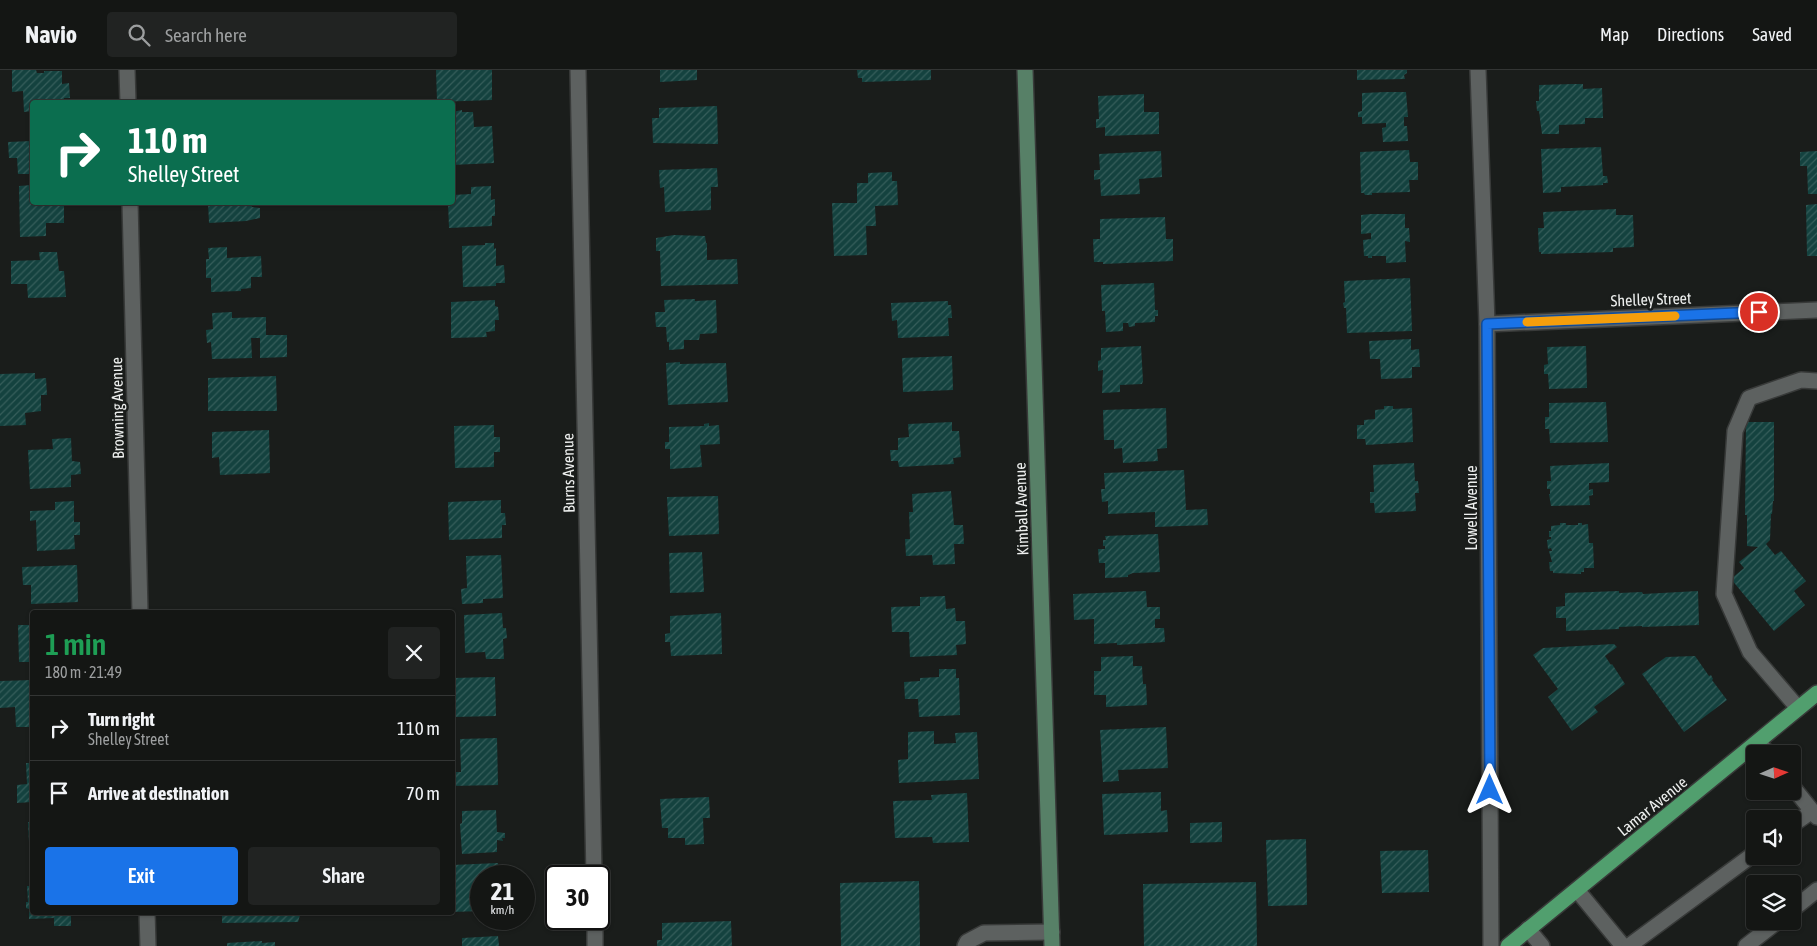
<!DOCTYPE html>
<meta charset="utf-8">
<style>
body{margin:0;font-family:"Asap Condensed",sans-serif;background:#212322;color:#f1f3f6;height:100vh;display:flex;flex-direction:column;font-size:19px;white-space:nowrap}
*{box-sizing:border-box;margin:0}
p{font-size:16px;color:#9d9fa0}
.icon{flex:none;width:28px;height:28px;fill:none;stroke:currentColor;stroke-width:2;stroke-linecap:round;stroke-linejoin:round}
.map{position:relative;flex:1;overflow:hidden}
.drawer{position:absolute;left:30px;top:540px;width:425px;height:305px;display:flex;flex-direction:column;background:#141614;border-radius:5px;box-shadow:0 1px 4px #0004,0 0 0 1px #333534}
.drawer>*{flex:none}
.hud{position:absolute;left:30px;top:30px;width:425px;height:105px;border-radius:5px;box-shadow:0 1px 4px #0004,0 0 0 1px #333534;background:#0b6e4f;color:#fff;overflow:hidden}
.needle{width:32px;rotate:87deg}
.controls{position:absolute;left:1746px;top:675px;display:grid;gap:10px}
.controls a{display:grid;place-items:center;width:55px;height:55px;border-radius:5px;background:#141614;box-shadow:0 1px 4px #0004,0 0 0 1px #333534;font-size:25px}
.speed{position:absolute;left:470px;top:795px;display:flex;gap:10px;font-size:25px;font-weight:700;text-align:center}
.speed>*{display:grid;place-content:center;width:65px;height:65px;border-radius:50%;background:#141614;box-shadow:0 1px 4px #0004,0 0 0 1px #333534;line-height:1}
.speed small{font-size:12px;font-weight:400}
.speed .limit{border:2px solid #111;border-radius:8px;background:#fff;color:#111}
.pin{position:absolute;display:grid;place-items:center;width:42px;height:42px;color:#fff;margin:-21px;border:2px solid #fff;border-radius:50%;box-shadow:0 1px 5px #0007}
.me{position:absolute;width:55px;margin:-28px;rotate:0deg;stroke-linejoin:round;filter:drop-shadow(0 0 4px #0008)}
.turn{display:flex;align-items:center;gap:18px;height:105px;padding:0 15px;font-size:22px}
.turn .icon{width:65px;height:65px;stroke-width:2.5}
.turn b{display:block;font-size:35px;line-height:42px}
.round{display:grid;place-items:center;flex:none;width:52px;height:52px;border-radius:5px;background:#212322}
.summary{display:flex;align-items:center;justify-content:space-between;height:85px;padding:0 15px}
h1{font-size:30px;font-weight:600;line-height:38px;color:#1e9e55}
.cta{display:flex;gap:10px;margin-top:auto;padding:10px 15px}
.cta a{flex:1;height:58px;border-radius:5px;background:#1a73e8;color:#fff;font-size:20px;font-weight:600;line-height:58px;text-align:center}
.cta a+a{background:#212322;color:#f1f3f6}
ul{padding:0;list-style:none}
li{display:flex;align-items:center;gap:15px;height:65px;padding:0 15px;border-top:1px solid #333534}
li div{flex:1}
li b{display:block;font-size:19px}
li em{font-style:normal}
header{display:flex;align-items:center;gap:30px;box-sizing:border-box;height:70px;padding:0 25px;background:#141614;border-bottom:1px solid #333534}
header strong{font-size:24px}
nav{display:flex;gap:28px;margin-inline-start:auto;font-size:18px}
.search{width:350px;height:45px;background:#212322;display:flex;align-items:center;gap:12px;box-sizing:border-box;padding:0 18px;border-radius:5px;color:#9d9fa0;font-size:19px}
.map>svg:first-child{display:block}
</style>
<header>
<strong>Navio</strong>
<div class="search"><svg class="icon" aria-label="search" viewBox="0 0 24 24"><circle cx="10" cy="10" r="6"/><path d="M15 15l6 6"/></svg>Search here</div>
<nav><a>Map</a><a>Directions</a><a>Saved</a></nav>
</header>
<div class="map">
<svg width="1817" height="876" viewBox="0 0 1817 876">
<defs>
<pattern id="building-hatch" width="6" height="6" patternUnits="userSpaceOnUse" patternTransform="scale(1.25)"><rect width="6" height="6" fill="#14423f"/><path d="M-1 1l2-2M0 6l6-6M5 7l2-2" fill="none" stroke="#365e5b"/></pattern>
</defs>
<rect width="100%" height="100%" fill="#1a1d1b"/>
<g fill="url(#building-hatch)">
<path d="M12 0H36L37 3H44V1H62V14L69 13 70 28H64V32H32V41L24 42 23 21 12 22Z"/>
<path d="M436 0H492V30L437 32Z"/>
<path d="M660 0H697V10L660 12Z"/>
<path d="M857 0H931V10L862 12V8H858Z"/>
<path d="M1357 0H1407V3L1404 5 1405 9 1357 10Z"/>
<path d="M1573 14H1583V19L1602 18 1603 48H1585V54L1559 55V64H1542L1539 41H1537L1536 31H1539V15Z"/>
<path d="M1386 22H1406L1408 47H1404V56H1407L1408 71 1383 72 1382 58 1386 57V53L1362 54V47H1358V42L1362 41V23Z"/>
<path d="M1144 24V42H1159V64L1105 66V57L1096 58V49H1099L1098 26Z"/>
<path d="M717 36 718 74 653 73 652 48H659V38Z"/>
<path d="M462 40V42H473L474 57 492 56 494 93 452 95V42Z"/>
<path d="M32 71V104H18L17 88H9L8 72Z"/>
<path d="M1601 77 1603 106H1607L1608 113H1603V115L1561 117V122L1543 123 1541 79Z"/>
<path d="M1409 80 1410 92H1418V110H1409L1410 122 1372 123V125H1365L1364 123H1361L1360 82Z"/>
<path d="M1161 81 1162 107 1139 109 1140 124 1101 126 1100 109 1094 110V100H1100L1099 84Z"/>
<path d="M1817 81V124H1808L1807 96H1800V82Z"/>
<path d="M717 98 718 117H711V140L665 142 664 117 660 118 659 100Z"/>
<path d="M892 102V111H897L898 135 875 136 876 156H866L867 185 834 186 832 133H857V113H868V103Z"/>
<path d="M32 115V132H64V153H46V166L20 167 19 116Z"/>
<path d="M491 116V130L495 129V146H492V156L449 158 448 132H452V125L471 124V117Z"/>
<path d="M208 132H246L247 137 248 134H251L252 137 260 138V148L246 151 209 153Z"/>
<path d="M1817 134V186H1807L1806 135Z"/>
<path d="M1616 139V145H1633L1634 177 1613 178V182L1541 184V182H1539L1538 158H1544L1543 142Z"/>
<path d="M1371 144H1405V158H1409L1410 172 1405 171 1406 192 1386 193V186H1372V188H1368V186H1364L1363 170 1371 169V163L1361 164V145Z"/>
<path d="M1165 147 1166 169H1173V191L1103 194V192H1094L1093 169H1100V149Z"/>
<path d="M674 165 705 166 706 173H707V190L737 189 738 214 661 216 660 181H656V168Z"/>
<path d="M485 173H494V179L496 178V196L504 195 505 213H496V216L463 217 462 176 485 175Z"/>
<path d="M227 177V188L261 186 262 207H251V218L241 219V221L211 222V208H206V189H209L208 178Z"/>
<path d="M39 182H57L59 201H64L66 227 28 228 27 214H11V191L40 190Z"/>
<path d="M1410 208 1412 261 1347 263 1346 238H1344L1343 233 1345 232 1344 211Z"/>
<path d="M1154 213 1155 240H1158V246H1155V252L1135 253V256L1129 257 1128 253H1123V261L1106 262 1105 241H1102L1101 215Z"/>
<path d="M695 229V231L716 230 717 263 700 264 699 270H684V279L669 280V272H667L666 257H656L655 242H665L664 230Z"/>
<path d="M495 230V236L498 237 499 250H495V261L486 262 487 267 451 268V232Z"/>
<path d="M948 231V235H951L952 248H948L949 266 898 268 897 250 892 251 891 233Z"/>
<path d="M232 242V248L266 247V265H287V287L260 288V268H251L252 288 212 289 211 272 207 273 206 260 213 259 212 243Z"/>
<path d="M1411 269V280L1419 279 1420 297H1412V308L1381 309 1380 289H1370L1369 271Z"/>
<path d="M1141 276 1143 311 1142 314 1120 315V322L1102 323 1103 300 1098 301V291L1101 290V278Z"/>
<path d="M1586 276 1587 318 1549 319 1548 304H1544V295L1548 294 1547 277Z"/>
<path d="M952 286 953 320 903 322 902 288Z"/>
<path d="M680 292V294L726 293 728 332 668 335 666 293Z"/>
<path d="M35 303V309L46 308 47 325H41V341L25 343 26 355 0 356V304Z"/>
<path d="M276 306 277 341H208V308Z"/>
<path d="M1606 332 1608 372 1550 373 1549 359H1545V347H1549V333Z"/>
<path d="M1384 336H1393V339L1412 338 1413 372 1366 375 1365 369H1357V355H1364V350L1375 349V340L1384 339Z"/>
<path d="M1166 338 1167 378 1157 379 1158 391 1123 393 1122 378 1114 379V370H1104L1103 340Z"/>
<path d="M952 352V361H959L961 387 953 388 954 394 899 397 898 391H891L890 380H898V368L909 367 908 354Z"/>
<path d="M1746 352H1774V431H1773L1772 444H1771L1770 470 1766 474 1775 485 1781 481 1806 511 1794 521 1805 535 1774 561 1731 509 1744 498 1739 492 1758 477 1747 476V445H1745Z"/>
<path d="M709 353V356L719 355 720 374 700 375 702 397 670 399V379H665V372H669V357L704 356V354Z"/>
<path d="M494 355V367H500V382H494V397L455 398 454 356Z"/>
<path d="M269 360 270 403 220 405 219 387 212 388V362Z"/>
<path d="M71 368 72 391 80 392 81 404 71 405V417L30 419 28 380 53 379 52 369Z"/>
<path d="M1414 393 1415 411H1418L1419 423H1415L1416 441 1375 443 1374 433H1370V422H1374L1373 395Z"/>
<path d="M1609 393V412L1589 413V420L1593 419V425L1589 426 1590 435 1551 436 1549 424H1550V419H1547V411H1551L1550 396Z"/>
<path d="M1184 400 1186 440 1207 439 1208 455 1155 457V442L1108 444V431L1102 432 1101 419H1105L1104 403Z"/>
<path d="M951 421 954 455H963L964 474H954L955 494 933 495 932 485 906 486 905 469H910L909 442H913L912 424Z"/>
<path d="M718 426 719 464 669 466 667 427Z"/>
<path d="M501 430V443H505L506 455H502V468L449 470 448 432Z"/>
<path d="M74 431V452H80V465H74L75 479 37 481 36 450 30 451V441L55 440V432Z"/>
<path d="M1560 453H1566V455H1578V453H1582V455L1588 454 1589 473H1593L1594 498H1584V502H1581V504L1553 503V501H1550L1549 492H1552L1549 481H1552L1551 478 1548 479 1547 470 1551 469V467H1549V461H1551V456L1560 455Z"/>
<path d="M1158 464 1160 502 1133 503 1128 505V507L1105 508V493H1099L1098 479H1105V476H1103V470H1106L1105 466Z"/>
<path d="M702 482 704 522 670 523 669 483Z"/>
<path d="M501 485 503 528 483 529V533L462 534 461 519 467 518 466 486Z"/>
<path d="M77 495 78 532 31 534V515H23L22 497Z"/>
<path d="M1146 521 1147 537H1160V549H1155V558H1164L1165 572 1117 575V573L1094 574V549L1074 550 1073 524Z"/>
<path d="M1619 521V523L1642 522 1643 524 1698 521 1699 555 1642 557V556L1619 557V559L1566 561V548H1556V537L1565 536V523Z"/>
<path d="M945 526 946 539 955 538 956 551H965L966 574 956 575 957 585 910 587 909 562H892L891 537 920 536V527Z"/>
<path d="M502 543 503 558H506L507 568 503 569 504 589H486L485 582 465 583 464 545Z"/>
<path d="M721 543 722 584 671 586 670 572H665V564L670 563V546Z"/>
<path d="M18 555H32V592H19Z"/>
<path d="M1614 574 1617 577 1605 586 1611 595 1612 594 1625 614 1594 637 1598 642 1572 661 1548 627 1558 619 1533 585 1543 578Z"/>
<path d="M1133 586V596H1142L1143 614H1146L1147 635 1106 637V625H1094V601H1101V587Z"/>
<path d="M1695 586 1709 606 1711 605 1713 609 1712 610 1727 630 1684 662 1642 604 1666 587Z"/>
<path d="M939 599H956V608H959L960 645 919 647 918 629H905L904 612 920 611V608L939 607Z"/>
<path d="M495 607 496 646 454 647 455 642H452V608Z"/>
<path d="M32 610V657H16L15 637 0 638V611Z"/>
<path d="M1166 657 1168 698 1118 700 1119 711 1103 712 1100 660Z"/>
<path d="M934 661V674L956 673 955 663 977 662 979 709 899 713 898 690 908 689V662Z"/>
<path d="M497 668 498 715 452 716V702H461L460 669Z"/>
<path d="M26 693H32V732L17 733V715L27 714Z"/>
<path d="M1161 722V741L1167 740 1168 762 1104 765 1102 724Z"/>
<path d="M967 723 969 772 933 773 932 767 895 768 893 731 932 730 931 725Z"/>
<path d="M709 727 710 748H703L704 774 685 775V768H668V758H662L660 729Z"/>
<path d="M496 740 497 762 505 763V768H502L503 771 497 770V782L462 784 460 754 462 753V741Z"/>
<path d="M28 752H32V793H30Z"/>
<path d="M1222 752V772L1190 773V753Z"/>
<path d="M1306 769 1307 835 1268 836 1266 770Z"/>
<path d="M1428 780 1429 822 1382 823 1380 781Z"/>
<path d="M498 793 499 806H481V841L452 842V795Z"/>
<path d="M919 811 920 876H841L840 813Z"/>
<path d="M1256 812 1257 876H1144L1143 814Z"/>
<path d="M27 816H32V842H71V856H54V848L29 849V839L26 838V832H28Z"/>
<path d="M222 842H300V845L298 852 222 853Z"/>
<path d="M731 851 732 876H657V870H662V853Z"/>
<path d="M498 866 499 876H462V868Z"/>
<path d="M262 871V873L275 872V876H227V873Z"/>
</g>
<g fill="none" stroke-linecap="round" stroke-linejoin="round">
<defs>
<g id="lane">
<path d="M1798 638 1750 582 1724 524 1735 361 1749 328 1801 310 1817 311"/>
<path d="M1759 672 1768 684"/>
<path d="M1792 716 1817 747"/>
<path d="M1792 755 1812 741"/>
<path d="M1577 820 1623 876"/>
<path d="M1792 840 1817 820"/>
<path d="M1528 859 1542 876"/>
<path d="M965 876 967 872 984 863 1052 862"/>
<path d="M1629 876 1755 783"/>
<path d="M1746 876 1778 851"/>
</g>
<g id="street">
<path d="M127 0 128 32"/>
<path d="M578 0 594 806"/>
<path d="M1478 0 1487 254 1491 876"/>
<path d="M130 132 140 542"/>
<path d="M1487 254 1817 240"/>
<path d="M147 842 148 876"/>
<path d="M595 849V876"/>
</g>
<path id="secondary" d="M1025 0 1052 876"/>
<path id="primary" d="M1508 876 1817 623"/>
</defs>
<use href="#lane" stroke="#383a39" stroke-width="18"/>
<use href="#street" stroke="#383a39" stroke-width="18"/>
<use href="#secondary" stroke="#383a39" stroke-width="18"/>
<use href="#primary" stroke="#383a39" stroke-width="18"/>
<use href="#lane" stroke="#5d6160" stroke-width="15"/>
<use href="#street" stroke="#5d6160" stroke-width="15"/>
<use href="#secondary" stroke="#578067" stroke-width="15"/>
<use href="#primary" stroke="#519f6e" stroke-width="15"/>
</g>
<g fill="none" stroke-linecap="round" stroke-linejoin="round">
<defs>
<path id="route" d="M1490 720 1487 254 1759 242"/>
</defs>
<use href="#route" stroke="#114b97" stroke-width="12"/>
<use href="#route" stroke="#1a73e8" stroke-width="9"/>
<path stroke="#f59e0b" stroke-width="9" d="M1527 252 1675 246"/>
</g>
<g text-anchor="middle" stroke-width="5" stroke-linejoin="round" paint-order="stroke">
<g font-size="16" fill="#edefee" stroke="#1a1d1b">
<text transform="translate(1651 229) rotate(-2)" y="6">Shelley Street</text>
<text transform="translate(117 338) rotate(-91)" y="6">Browning Avenue</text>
<text transform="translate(568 403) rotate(-91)" y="6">Burns Avenue</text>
<text transform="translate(1471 438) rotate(-90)" y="6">Lowell Avenue</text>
<text transform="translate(1021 439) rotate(-92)" y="6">Kimball Avenue</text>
<text transform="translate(1652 736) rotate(-39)" y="6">Lamar Avenue</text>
</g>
</g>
</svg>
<div class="controls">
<a><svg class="needle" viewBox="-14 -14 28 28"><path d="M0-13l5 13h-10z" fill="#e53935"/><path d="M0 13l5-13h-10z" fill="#9d9fa0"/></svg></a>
<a><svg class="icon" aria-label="sound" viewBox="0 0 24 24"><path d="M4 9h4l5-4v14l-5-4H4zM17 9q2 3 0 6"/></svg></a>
<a><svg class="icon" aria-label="layers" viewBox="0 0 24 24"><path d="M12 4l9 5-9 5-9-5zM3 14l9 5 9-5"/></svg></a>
</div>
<div class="speed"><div>21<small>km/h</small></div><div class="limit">30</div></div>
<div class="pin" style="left:1759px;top:242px;background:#d93025"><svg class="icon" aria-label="arrive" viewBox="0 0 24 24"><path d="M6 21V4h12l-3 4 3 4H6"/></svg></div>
<svg class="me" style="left:1490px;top:720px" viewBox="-20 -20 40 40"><path d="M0-17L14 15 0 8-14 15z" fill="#1a73e8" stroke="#fff" stroke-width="4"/></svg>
<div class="hud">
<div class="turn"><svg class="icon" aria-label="right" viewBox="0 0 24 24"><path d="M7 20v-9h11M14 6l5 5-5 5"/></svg><div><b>110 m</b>Shelley Street</div></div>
</div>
<section class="drawer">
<div class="summary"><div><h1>1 min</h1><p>180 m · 21:49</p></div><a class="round"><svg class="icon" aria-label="close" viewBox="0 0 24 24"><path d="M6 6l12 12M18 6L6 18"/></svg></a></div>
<ul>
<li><svg class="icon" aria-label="right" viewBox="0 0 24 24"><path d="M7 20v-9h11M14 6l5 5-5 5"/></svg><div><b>Turn right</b><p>Shelley Street</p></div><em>110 m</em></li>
<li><svg class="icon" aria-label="arrive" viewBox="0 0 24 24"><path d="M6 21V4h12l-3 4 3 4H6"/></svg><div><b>Arrive at destination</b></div><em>70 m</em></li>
</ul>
<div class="cta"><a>Exit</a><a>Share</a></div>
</section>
</div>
